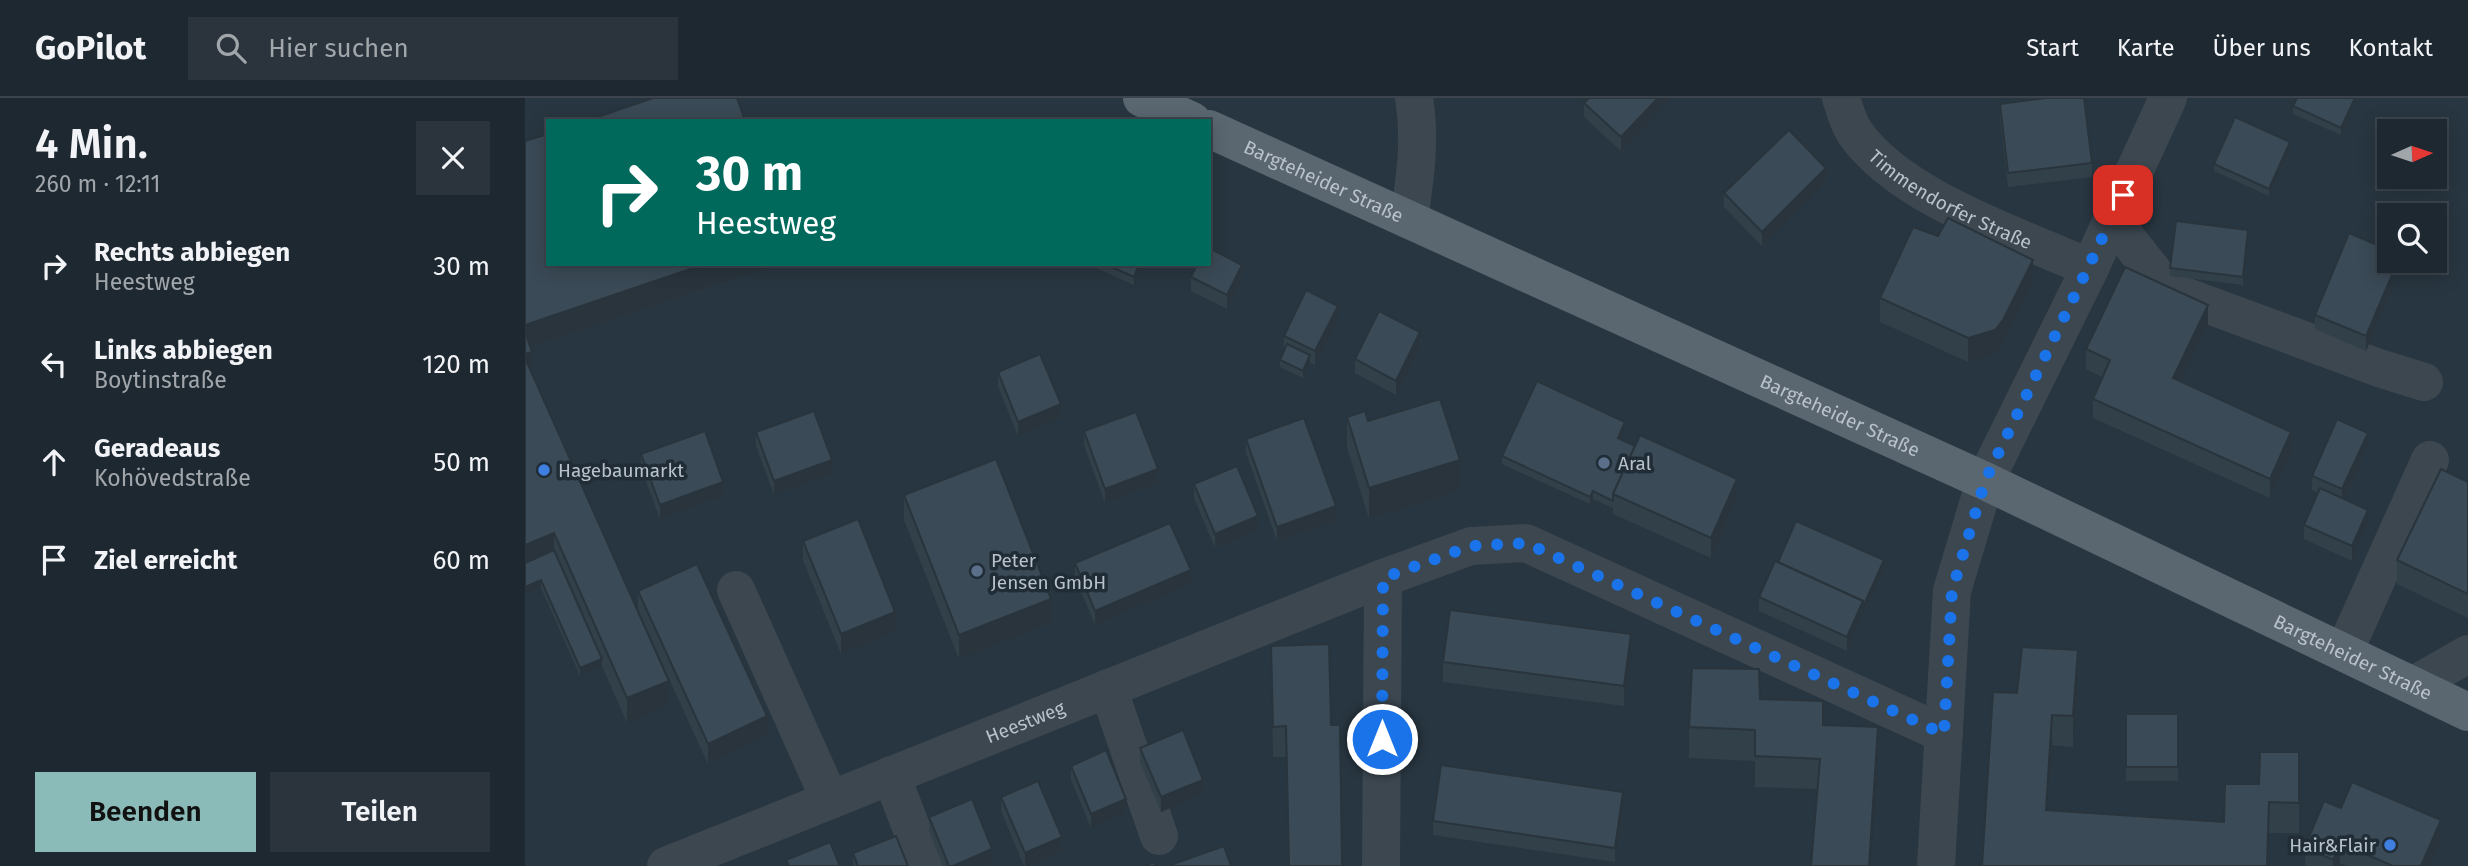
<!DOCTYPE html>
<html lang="de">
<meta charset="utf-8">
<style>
body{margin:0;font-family:"Fira Sans",sans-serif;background:#2b343d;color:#f1f3f6;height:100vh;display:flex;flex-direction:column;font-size:26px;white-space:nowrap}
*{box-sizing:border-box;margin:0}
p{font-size:23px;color:#a1a6ab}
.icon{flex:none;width:38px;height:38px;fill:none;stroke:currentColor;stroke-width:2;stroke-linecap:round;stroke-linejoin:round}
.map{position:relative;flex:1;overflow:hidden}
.panel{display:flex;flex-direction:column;background:#1e2831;width:525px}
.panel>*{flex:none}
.hud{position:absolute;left:21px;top:21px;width:665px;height:147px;border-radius:0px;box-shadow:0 4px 18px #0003,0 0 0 2px #3c444d;background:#00695c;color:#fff;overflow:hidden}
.needle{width:46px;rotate:87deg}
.controls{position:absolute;left:1852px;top:21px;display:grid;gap:14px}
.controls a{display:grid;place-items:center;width:70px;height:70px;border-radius:0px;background:#1e2831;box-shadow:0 4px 18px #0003,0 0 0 2px #3c444d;font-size:35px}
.pin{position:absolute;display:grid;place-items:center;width:60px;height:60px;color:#fff;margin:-30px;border-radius:14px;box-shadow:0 4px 10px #0006}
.me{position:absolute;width:77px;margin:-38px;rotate:0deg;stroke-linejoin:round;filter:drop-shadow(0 0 5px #0008)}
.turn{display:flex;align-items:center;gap:24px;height:147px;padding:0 35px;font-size:32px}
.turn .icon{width:91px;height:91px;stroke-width:2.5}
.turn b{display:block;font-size:49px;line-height:60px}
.round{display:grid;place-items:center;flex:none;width:74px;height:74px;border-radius:0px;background:#2b343d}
.head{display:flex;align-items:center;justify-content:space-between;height:119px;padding:0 35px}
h1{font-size:42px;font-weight:600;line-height:52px}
.cta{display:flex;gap:14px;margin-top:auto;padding:14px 35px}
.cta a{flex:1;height:80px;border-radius:0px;background:#8bbbb9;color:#111;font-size:28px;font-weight:600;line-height:80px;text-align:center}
.cta a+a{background:#2b343d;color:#f1f3f6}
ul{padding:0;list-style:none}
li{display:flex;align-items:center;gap:21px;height:98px;padding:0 35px}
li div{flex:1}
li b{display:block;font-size:26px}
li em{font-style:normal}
header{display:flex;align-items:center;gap:42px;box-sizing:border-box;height:98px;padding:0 35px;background:#1e2831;border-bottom:2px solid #3c444d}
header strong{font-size:33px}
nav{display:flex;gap:38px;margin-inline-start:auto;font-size:24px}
.search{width:490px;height:63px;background:#2b343d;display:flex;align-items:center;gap:18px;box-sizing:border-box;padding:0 24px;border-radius:0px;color:#a1a6ab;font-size:26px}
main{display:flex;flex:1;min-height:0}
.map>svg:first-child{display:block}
</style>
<header>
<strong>GoPilot</strong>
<div class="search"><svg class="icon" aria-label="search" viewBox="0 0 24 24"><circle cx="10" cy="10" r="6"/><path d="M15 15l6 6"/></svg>Hier suchen</div>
<nav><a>Start</a><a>Karte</a><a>Über uns</a><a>Kontakt</a></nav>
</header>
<main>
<section class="panel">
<div class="head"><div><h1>4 Min.</h1><p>260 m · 12:11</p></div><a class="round"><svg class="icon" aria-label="close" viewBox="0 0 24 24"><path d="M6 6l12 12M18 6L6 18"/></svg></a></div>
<ul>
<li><svg class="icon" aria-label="right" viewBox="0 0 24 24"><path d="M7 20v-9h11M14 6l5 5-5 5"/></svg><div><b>Rechts abbiegen</b><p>Heestweg</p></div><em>30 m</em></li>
<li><svg class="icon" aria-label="left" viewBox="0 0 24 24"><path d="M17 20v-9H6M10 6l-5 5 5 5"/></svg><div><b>Links abbiegen</b><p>Boytinstraße</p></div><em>120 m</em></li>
<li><svg class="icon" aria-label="ahead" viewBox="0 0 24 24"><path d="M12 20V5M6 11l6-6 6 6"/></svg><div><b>Geradeaus</b><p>Kohövedstraße</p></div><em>50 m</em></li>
<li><svg class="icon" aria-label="arrive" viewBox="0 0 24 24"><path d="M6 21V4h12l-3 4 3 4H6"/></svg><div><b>Ziel erreicht</b></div><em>60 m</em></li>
</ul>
<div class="cta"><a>Beenden</a><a>Teilen</a></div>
</section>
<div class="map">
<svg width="1943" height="768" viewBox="0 0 1943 768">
<rect width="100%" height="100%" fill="#283641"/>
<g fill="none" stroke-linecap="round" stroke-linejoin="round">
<g stroke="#3c4750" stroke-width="38">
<path id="s1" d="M1316 0C1320 11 1323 25 1330 35 1377 101 1492 137 1565 170"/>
<path d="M884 122C890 80 896 42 889 0"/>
<path d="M1587 122 1643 192 1854 270 1899 284"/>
<path d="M211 492 305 702"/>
<path d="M1819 554 1905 362"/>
<path d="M1889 587 1943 556"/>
<path d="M583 590 634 738"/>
<path d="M366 677 401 768"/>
<path id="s2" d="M141 768 858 480 946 448 1001 445 1419 636"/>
<path d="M856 768 858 480"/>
<path d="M1411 768 1427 493 1460 383 1565 170 1643 0"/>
</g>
<g stroke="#5a6670" stroke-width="38">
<path d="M617 0 667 23"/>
<path id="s3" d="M684 31 1460 383 1943 614"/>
</g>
</g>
<g fill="#32404a">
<path d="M1064 0H1146L1096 53 1059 19V5Z"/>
<path d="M1772 0H1833L1816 37 1768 16V8Z"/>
<path d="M1475 6 1567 65V79L1483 89 1475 20Z"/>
<path d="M0 43 23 166H253L6 249 7 276 144 607 102 625 77 568 55 578 16 490 0 497Z"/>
<path d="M1765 51 1744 98 1689 73V66Z"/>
<path d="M1301 85 1237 148 1199 109V95Z"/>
<path d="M1723 140 1718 187 1645 178V170Z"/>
<path d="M1876 163V171L1841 253 1790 231V217Z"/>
<path d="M571 166H618L609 187 571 170Z"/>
<path d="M666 179 717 181 702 211 666 193Z"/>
<path d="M1508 186 1478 246 1470 256 1443 264 1355 224V200Z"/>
<path d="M813 222 790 267 785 265 778 280 755 269V262L759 252V238Z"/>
<path d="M1683 227 1655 284 1766 354 1745 400 1568 320V301L1577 279 1561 271V251Z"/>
<path d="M895 248 871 297 830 275V261Z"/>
<path d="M473 274 536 320 493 338 473 288Z"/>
<path d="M822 319 843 323 935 393 844 421 822 349Z"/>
<path d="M1100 331 1095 341 1212 401 1186 460 1088 416V410L1068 401 1065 406 977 366V358Z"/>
<path d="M559 333 633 385 580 405 559 347Z"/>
<path d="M231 334 307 376 249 397 231 348Z"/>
<path d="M721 341 811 423 752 443 721 355Z"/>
<path d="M1843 349 1819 401 1843 426 1827 463 1779 441V427L1793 395 1787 392V378Z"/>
<path d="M116 356 198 398 135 421 116 370Z"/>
<path d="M1943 384V520L1872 486V462Z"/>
<path d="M669 386 733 432 690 450 669 400Z"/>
<path d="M379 397 526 525 434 561 379 422Z"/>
<path d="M278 443 370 534 316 556 278 462Z"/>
<path d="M1253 464 1359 470 1322 553 1234 513V499Z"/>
<path d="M550 465 666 486 570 527 550 479Z"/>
<path d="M113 493 242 638 183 666 113 513Z"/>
<path d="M746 548 806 627 817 768H763L761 659H748Z"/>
<path d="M1106 555 1099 608 918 584V564Z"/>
<path d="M1553 583 1548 649 1527 647 1523 712 1699 724 1734 686 1774 654V735H1744L1457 768 1492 595Z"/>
<path d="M1235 601 1298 627 1353 659 1292 691 1230 689V663L1164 660V629Z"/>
<rect x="1601" y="616" width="52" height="67"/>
<path d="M615 650 678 696 636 714 615 664Z"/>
<path d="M546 668 601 715 566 730 546 682Z"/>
<path d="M476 699 537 753 503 768H499L476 713Z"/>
<path d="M1098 708 1090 764 908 737V723Z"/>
<path d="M1816 710 1916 742 1905 768H1822L1815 765 1813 768H1780V749Z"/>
<path d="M404 719 467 765 461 768H418L404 733Z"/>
<path d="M328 755 383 768H328Z"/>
</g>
<g fill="#29343c">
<path d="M1133 0H1146L1096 53V39Z"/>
<path d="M1830 0H1833L1816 37V30Z"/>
<path d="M1765 44V51L1744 98V91Z"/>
<path d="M1301 70V85L1237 148V134Z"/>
<path d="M1723 132V140L1718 187V179Z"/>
<path d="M1508 162V186L1478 246 1470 256 1443 264V240Z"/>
<path d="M1873 163H1876V171L1841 253V238Z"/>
<path d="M180 166H253L0 251V227Z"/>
<path d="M614 166H618L609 187V179Z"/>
<path d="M717 167V181L702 211V197Z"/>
<path d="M1683 207V227L1648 300V280Z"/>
<path d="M813 208V222L790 267V253Z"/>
<path d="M895 234V248L871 297V283Z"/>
<path d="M7 254V278L0 281V256Z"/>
<path d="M785 257V265L778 280V273Z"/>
<path d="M536 306V320L493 338V324Z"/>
<path d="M1100 324V331L1093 347V340Z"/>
<path d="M1766 334V354L1745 400V381Z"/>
<path d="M1843 335V349L1817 405V391Z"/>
<path d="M307 362V376L249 397V383Z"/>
<path d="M935 362V393L844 421V390Z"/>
<path d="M633 371V385L580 405V391Z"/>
<path d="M1212 381V401L1186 460V440Z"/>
<path d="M198 384V398L135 421V407Z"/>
<path d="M1068 393V401L1065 406V399Z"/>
<path d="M811 408V423L752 443V429Z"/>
<path d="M1843 412V426L1827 463V448Z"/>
<path d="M733 418V432L690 450V436Z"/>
<path d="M29 435V459L0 472V447Z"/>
<path d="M1359 462V470L1322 553V539L1338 503Z"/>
<path d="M666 472V486L570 527V513Z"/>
<path d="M16 482V490L0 497V489Z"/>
<path d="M526 501V525L434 561V537Z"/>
<path d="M370 514V534L316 556V536Z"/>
<path d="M1106 536V555L1099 608V588Z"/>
<path d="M1553 552V583L1548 649V618Z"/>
<path d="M77 561V568L55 578V570Z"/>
<path d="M144 583V607L102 625V600Z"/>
<path d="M1527 617V647L1521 743V712Z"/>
<path d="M242 618V638L183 666V646Z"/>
<path d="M1353 629V659L1346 768H1344Z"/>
<path d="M678 682V696L636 714V699Z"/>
<path d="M1098 694V708L1090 764V750Z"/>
<path d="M601 701V715L566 730V716Z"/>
<path d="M1916 722V742L1905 768H1896Z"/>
<path d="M537 739V753L503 768H500V755Z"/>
<path d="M1815 745V765L1813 768H1808V762Z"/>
<path d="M467 751V765L461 768H428Z"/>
</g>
<g fill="#3a4a56" stroke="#29343c" stroke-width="2">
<path d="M128 0H212L220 23H61Z"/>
<path d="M1064 0H1133L1096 39 1059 5Z"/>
<path d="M1521 0H1559L1567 65 1483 75 1475 6Z"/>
<path d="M1772 0H1830L1816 30 1768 8Z"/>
<path d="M1710 19 1765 44 1744 91 1689 66Z"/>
<path d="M1264 32 1301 70 1237 134 1199 95Z"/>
<path d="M23 36V166H180L0 227V43Z"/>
<path d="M1423 120 1508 162 1478 222 1470 232 1443 240 1355 200 1388 129 1413 138Z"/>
<path d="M1651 123 1723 132 1718 179 1645 170Z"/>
<path d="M1824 135 1864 152V163H1873L1841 238 1790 217Z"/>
<path d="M684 150 717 167 702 197 666 179 672 166H684Z"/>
<path d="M580 166H614L609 179Z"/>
<path d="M1600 169 1683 207 1648 280 1766 334 1745 381 1568 301 1585 262 1561 251Z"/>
<path d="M781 192 813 208 790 253 759 238Z"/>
<path d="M854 213 895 234 871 283 830 261Z"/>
<path d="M0 234 7 254 0 256Z"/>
<path d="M762 246 785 257 778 273 755 262Z"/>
<path d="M515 256 536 306 493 324 473 274Z"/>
<path d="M0 260 144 583 102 600 29 435 0 447Z"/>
<path d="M1012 283 1100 324 1093 340 1110 348 1088 396V403L1068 393 1065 399 977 358Z"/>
<path d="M915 301 935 362 844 390 822 319 840 313 843 323Z"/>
<path d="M289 313 307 362 249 383 231 334Z"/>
<path d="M611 314 633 371 580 391 559 333Z"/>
<path d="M779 320 811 408 752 429 721 341Z"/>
<path d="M1812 321 1843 335 1817 391 1787 378Z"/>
<path d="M180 333 198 384 135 407 116 356Z"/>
<path d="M1115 337 1212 381 1186 440 1088 396Z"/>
<path d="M471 361 526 501 434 537 379 397Z"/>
<path d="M712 368 733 418 690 436 669 386Z"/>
<path d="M1916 371 1943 384V496L1872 462Z"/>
<path d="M1795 390 1843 412 1827 448 1779 427Z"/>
<path d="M333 421 370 514 316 536 278 443Z"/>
<path d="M1271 423 1359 462 1338 509V503L1253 464Z"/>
<path d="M645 425 666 472 570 513 550 465Z"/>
<path d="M29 452 77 561 55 570 16 482 0 489V465Z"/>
<path d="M1250 463 1338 503 1322 539 1234 499Z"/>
<path d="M172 466 242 618 183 646 113 493Z"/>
<path d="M925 512 1106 536 1099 588 918 564Z"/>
<path d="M804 546 806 627H815L817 768H764L761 628 748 629 746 548Z"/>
<path d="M1497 549 1553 552 1548 618 1527 617 1521 712 1699 724 1700 686H1734L1735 654H1774V705L1744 704 1742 768H1457L1468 594 1492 595Z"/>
<path d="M1167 570 1234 571 1235 601 1298 603V627L1353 629 1344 768H1286L1295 661 1230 658V632L1164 629Z"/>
<rect x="1601" y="616" width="52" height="53"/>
<path d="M658 632 678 682 636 699 615 650Z"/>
<path d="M581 652 601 701 566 716 546 668Z"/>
<path d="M916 667 1098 694 1090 750 908 723Z"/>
<path d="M513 683 537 739 500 755 476 699Z"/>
<path d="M1827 684 1916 722 1896 768H1868L1815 745 1808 762 1780 749 1799 703 1816 710Z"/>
<path d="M447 701 467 751 428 768H424L404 719Z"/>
<path d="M371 738 383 768H333L328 755Z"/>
<path d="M305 744 315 768H264L261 762Z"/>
<path d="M699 748 706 768H649L648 766Z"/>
<path d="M629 764 631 768H620Z"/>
</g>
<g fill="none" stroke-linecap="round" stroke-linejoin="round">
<path stroke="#1a73e8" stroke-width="12" stroke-dasharray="0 21.6" d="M857 641 858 480 946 448 1001 445 1419 636 1427 493 1460 383 1598 97"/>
</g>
<g fill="#5c6f8a" stroke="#202c36" stroke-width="2.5">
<circle cx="1079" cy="365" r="7"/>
<circle cx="452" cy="473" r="7"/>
</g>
<g fill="#3f7fe0" stroke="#202c36" stroke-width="2.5">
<circle cx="19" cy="372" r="7"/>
<circle cx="1865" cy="747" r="7"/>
</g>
<g text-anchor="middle" stroke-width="7" stroke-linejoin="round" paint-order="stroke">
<g font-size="19" fill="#b9c2cb" stroke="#202c36">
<text dy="7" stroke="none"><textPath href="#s3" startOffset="126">Bargteheider Straße</textPath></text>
<text dy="7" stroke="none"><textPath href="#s1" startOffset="156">Timmendorfer Straße</textPath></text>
<text dy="7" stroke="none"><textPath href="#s3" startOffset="693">Bargteheider Straße</textPath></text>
<text dy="7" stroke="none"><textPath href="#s3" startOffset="1260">Bargteheider Straße</textPath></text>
<text dy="7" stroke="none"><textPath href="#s2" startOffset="387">Heestweg</textPath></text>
</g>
<g font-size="19" fill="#b9c2cb" stroke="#202c36" text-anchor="start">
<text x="1093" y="372">Aral</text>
<text x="33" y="379">Hagebaumarkt</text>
<text x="466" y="469">Peter<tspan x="466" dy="22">Jensen GmbH</tspan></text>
<text x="1851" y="754" text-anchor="end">Hair&amp;Flair</text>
</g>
</g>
</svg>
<div class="controls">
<a><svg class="needle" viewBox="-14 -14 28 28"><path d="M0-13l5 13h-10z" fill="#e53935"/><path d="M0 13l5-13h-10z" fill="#a1a6ab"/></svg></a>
<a><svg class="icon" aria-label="search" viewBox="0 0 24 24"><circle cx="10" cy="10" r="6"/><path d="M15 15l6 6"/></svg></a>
</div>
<div class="pin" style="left:1598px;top:97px;background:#d93025"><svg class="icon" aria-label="arrive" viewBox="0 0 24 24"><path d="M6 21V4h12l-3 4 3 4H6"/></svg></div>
<svg class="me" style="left:857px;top:641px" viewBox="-20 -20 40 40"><circle r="17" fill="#1a73e8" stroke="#fff" stroke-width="3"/><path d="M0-11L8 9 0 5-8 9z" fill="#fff"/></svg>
<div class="hud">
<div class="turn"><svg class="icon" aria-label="right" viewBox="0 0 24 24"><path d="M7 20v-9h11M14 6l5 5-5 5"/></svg><div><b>30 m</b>Heestweg</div></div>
</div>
</div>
</main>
